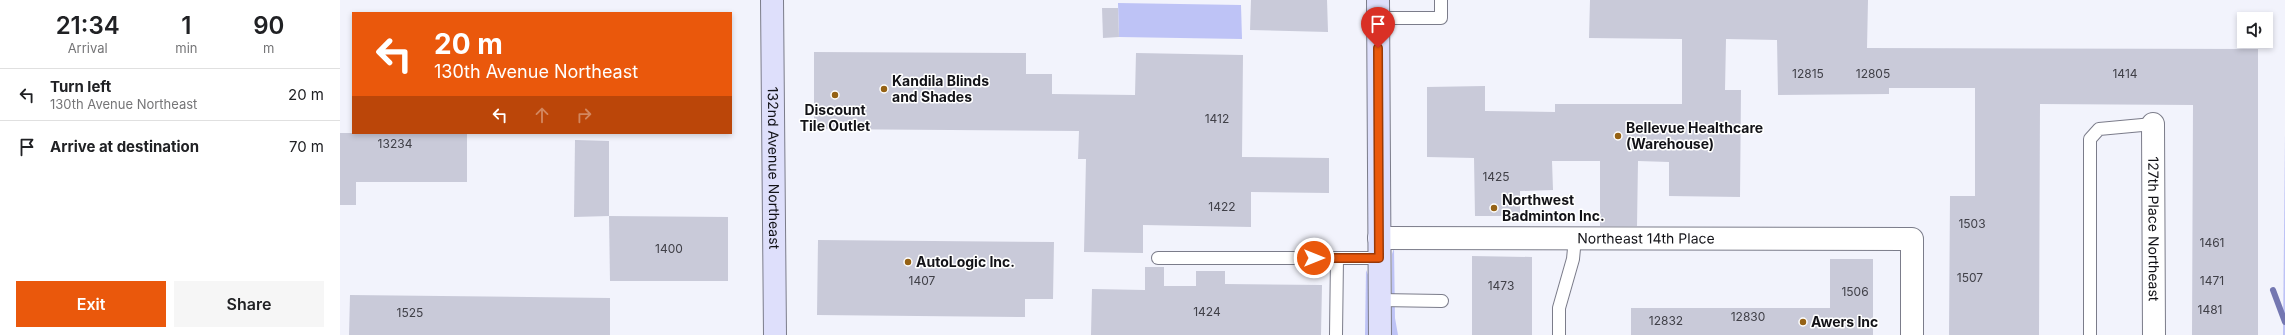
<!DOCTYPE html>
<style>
body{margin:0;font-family:Inter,sans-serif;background:#f6f6f6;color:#202124;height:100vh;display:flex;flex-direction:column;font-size:15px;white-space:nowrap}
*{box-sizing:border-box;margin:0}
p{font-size:13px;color:#757577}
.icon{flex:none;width:22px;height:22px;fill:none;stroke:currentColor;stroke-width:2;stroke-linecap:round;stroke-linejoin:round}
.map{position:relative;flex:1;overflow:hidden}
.panel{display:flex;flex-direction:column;background:#fff;width:340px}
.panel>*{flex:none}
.top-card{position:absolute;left:12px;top:12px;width:380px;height:122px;border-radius:0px;box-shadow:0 2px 6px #0003;background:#ea580c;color:#fff;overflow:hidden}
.buttons{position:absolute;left:1897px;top:12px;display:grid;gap:8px}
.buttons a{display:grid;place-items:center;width:36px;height:36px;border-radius:0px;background:#fff;box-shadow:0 2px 6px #0003;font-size:20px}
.pin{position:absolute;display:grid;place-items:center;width:34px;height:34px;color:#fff;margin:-41px -17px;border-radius:50% 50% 50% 0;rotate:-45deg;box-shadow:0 0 4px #0007}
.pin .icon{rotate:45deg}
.me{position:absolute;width:44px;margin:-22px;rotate:90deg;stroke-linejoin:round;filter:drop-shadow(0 0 3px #0008)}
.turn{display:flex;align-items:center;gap:14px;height:84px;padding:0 16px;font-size:18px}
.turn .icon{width:52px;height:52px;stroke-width:2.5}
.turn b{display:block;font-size:28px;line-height:34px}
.lanes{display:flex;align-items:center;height:38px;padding:0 16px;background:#0003;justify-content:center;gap:20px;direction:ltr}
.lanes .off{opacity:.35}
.eta{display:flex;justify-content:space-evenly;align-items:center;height:68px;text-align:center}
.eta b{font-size:24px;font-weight:600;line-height:28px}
.action{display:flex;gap:8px;margin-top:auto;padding:8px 16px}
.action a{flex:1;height:46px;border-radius:0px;background:#ea580c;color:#fff;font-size:16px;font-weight:600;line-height:46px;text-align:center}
.action a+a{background:#f6f6f6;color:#202124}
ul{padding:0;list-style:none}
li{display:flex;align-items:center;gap:12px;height:52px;padding:0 16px;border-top:1px solid #e0e0e0}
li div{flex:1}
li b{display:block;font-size:15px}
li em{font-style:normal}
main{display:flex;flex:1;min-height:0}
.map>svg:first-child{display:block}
</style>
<main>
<section class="panel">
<div class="eta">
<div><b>21:34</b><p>Arrival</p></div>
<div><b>1</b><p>min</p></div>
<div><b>90</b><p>m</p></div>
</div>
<ul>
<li><svg class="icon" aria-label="left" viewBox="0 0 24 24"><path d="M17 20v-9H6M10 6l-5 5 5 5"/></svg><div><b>Turn left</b><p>130th Avenue Northeast</p></div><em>20 m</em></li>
<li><svg class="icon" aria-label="arrive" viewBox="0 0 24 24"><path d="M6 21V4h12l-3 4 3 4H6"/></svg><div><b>Arrive at destination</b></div><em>70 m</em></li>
</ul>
<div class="action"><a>Exit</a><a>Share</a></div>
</section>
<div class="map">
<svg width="1945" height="335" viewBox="0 0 1945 335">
<rect width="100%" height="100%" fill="#f2f3fc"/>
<g fill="#bec3f6">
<path d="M778 3 901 5 902 39 779 37Z"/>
<path d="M1945 133V335H1943Z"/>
<path d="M1054 248 1055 318 1058 335H1052V254Z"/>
<path d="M1026 270 1029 277 1030 335H1025Z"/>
</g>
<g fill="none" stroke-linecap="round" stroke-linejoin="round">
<path stroke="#7477b1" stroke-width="6" d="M1933 290 1945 322"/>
</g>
<g fill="#c9cad9">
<path d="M911 0H987L988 32 910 30Z"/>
<path d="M1250 0H1528L1527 48 1918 49V335H1852L1853 105 1700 104 1699 335H1609L1610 196H1635V88H1549V94L1438 95 1437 40 1386 39 1385 90H1401L1400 197 1329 196V162L1298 161 1297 226H1260V161H1212L1213 190 1180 191V216H1135L1134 158 1087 157V87L1145 86V111L1215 112V104H1342V39L1249 38Z"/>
<path d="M762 8H778L779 37 763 38Z"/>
<path d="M474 52 686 53V74H712V94L795 95 796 53 903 55 902 157 989 158V193L911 192V227L803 225V253L744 252 746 159H738L739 131 474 129Z"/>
<path d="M0 133H127V182H16V205H0Z"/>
<path d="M235 140 269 141V216L234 217Z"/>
<path d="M269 216 388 217V281H270Z"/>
<path d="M478 240 714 242 713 299H685V317L477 315Z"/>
<path d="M1132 256 1192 257V335H1132Z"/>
<path d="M1490 259H1533V335H1291V308H1490Z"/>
<path d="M805 267H824V286H856V271H885V284L982 285 981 335H751L752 289 805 290Z"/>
<path d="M10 295 270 298V335H9Z"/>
</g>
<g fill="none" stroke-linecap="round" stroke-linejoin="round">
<defs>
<g id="lane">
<path d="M1038 18H1101V0"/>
<path d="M818 258H1039"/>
<path d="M1040 300 1102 301"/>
<path d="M996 335 997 258"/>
<path d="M1219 335V308L1233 259 1235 238"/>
<path d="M1750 335V139L1759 129 1813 124"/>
</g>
<g id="street">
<path id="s1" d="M1813 124 1814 335"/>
<path id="s2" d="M1039 238 1572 239V335"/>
</g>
<g id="secondary">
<path id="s3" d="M432 0 435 335"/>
<path d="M1038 0 1040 335"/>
</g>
</defs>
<use href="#lane" stroke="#7b7c8a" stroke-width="14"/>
<use href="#street" stroke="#7b7c8a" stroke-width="24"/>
<use href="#secondary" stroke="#7b7c8a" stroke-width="24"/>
<use href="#lane" stroke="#fff" stroke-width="12"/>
<use href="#street" stroke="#fff" stroke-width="22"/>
<use href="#secondary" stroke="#dedffb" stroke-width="22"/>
</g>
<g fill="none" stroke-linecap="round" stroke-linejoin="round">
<defs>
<path id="route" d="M974 258H1039L1038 48"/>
</defs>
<use href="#route" stroke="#983908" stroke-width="10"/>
<use href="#route" stroke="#ea580c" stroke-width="7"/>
</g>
<g fill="#956215" stroke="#fff" stroke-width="1.5">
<circle cx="544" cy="89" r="4"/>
<circle cx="495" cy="95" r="4"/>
<circle cx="1278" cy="136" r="4"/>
<circle cx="1154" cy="208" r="4"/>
<circle cx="568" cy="262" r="4"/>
<circle cx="1463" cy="322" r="4"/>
</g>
<g text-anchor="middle" stroke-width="3" stroke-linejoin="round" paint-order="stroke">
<g font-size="12" fill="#404048">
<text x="1468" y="78">12815</text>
<text x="1533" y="78">12805</text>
<text x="1785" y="78">1414</text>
<text x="877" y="123">1412</text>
<text x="55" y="148">13234</text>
<text x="1156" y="181">1425</text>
<text x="882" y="211">1422</text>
<text x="1632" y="228">1503</text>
<text x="1872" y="247">1461</text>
<text x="329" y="253">1400</text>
<text x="1630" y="282">1507</text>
<text x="582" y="285">1407</text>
<text x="1872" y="285">1471</text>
<text x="1161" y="290">1473</text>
<text x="1515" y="296">1506</text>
<text x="1870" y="314">1481</text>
<text x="867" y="316">1424</text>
<text x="70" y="317">1525</text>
<text x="1408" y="321">12830</text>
<text x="1326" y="325">12832</text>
</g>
<g font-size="14" font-weight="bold" fill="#121217" stroke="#fff" text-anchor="start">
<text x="552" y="86">Kandila Blinds<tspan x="552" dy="16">and Shades</tspan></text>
<text x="495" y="115" text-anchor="middle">Discount<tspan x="495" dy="16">Tile Outlet</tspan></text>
<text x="1286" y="133">Bellevue Healthcare<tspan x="1286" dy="16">(Warehouse)</tspan></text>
<text x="1162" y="205">Northwest<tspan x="1162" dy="16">Badminton Inc.</tspan></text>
<text x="576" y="267">AutoLogic Inc.</text>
<text x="1471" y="327">Awers Inc</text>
</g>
<g font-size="14" fill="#121217" stroke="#fff">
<text dy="5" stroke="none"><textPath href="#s3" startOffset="168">132nd Avenue Northeast</textPath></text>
<text dy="5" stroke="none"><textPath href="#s1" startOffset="105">127th Place Northeast</textPath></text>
<text dy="5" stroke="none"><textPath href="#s2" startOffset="267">Northeast 14th Place</textPath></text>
</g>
</g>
</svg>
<div class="buttons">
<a><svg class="icon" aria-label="sound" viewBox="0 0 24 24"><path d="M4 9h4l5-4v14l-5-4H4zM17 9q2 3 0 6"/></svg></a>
</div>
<div class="pin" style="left:1038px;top:48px;background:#d93025"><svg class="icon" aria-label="arrive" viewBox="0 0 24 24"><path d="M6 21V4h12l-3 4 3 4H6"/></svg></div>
<svg class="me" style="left:974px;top:258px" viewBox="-20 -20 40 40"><circle r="17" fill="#ea580c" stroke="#fff" stroke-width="3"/><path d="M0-11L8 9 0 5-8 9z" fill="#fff"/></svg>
<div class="top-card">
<div class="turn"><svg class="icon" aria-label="left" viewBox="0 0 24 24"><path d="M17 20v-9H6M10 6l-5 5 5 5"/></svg><div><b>20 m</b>130th Avenue Northeast</div></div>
<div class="lanes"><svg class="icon" aria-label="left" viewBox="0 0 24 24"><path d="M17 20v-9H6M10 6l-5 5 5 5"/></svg><svg class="icon off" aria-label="ahead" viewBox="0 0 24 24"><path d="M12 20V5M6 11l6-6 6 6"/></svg><svg class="icon off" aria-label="right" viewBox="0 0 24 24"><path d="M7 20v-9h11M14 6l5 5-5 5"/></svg></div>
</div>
</div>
</main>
